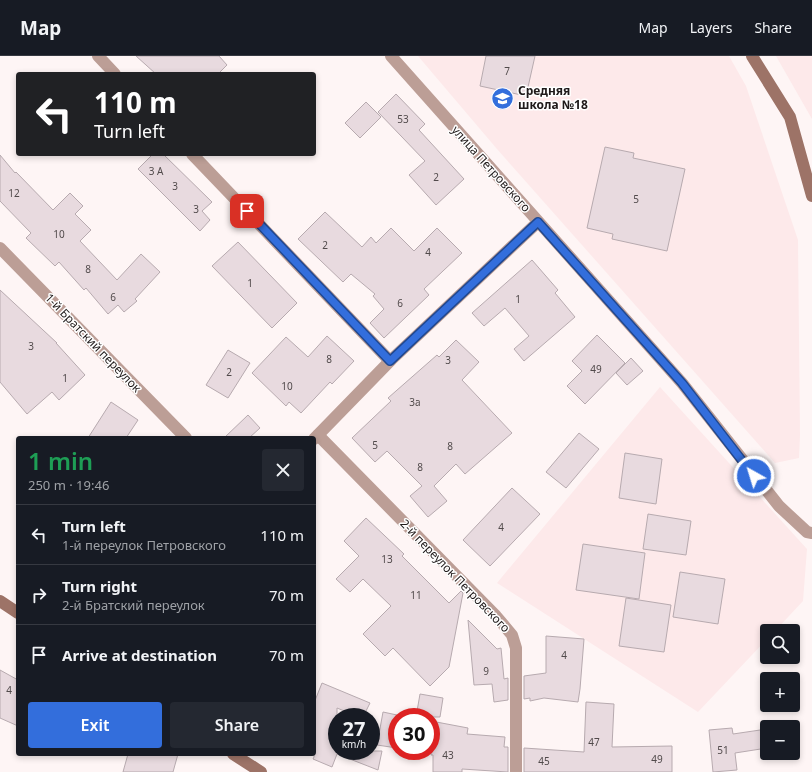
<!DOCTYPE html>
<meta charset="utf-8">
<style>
body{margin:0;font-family:"Noto Sans",sans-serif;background:#242831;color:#f1f3f6;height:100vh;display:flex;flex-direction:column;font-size:15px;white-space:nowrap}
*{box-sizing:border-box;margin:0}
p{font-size:13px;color:#9ea1a6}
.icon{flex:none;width:22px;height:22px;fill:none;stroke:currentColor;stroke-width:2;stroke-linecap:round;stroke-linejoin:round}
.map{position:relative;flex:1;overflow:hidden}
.panel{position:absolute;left:16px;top:380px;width:300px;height:320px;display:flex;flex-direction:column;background:#171b24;border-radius:4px;box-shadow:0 2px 6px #0003}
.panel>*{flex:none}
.top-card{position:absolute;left:16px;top:16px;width:300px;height:84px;border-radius:4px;box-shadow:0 2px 6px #0003;background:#202124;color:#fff;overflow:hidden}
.tools{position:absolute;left:760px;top:568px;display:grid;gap:8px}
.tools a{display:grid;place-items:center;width:40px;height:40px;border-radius:4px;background:#171b24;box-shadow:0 2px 6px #0003;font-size:20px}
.speed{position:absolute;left:328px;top:652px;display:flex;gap:8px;font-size:20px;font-weight:700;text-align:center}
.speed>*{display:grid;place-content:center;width:52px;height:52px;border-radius:50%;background:#171b24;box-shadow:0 2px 6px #0003;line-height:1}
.speed small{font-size:10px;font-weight:400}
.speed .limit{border:6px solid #d22;background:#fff;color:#111}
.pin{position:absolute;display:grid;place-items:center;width:34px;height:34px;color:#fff;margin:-17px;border-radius:8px;box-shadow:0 2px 6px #0006}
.me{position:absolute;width:44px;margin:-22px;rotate:321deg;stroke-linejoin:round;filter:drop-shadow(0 0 3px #0008)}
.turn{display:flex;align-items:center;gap:14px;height:84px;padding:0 12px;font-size:18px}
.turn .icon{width:52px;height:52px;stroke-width:2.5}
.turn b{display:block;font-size:28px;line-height:34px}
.round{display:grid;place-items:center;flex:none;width:42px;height:42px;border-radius:4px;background:#242831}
.summary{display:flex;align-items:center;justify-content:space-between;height:68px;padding:0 12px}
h1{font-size:24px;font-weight:600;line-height:30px;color:#1e9e55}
.cta{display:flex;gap:8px;margin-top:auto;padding:8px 12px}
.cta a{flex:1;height:46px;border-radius:4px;background:#336edc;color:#fff;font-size:16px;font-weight:600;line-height:46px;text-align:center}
.cta a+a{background:#242831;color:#f1f3f6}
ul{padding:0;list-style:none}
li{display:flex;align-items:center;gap:12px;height:60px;padding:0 12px;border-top:1px solid #363941}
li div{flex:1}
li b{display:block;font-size:15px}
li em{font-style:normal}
header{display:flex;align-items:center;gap:24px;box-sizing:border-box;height:56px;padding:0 20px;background:#171b24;border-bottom:1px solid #363941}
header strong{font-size:19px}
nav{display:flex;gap:22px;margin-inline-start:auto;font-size:14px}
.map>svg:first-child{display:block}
</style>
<header>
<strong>Map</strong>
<nav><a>Map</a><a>Layers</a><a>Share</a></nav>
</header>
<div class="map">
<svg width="812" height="716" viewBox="0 0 812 716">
<rect width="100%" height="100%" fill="#fef5f5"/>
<g fill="#fde9ea">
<path d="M418 0H729L746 30 798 184 800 379 799 402 775 407 497 93Z"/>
<path d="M776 0H812V63Z"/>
<path d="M660 331 807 493 803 545 775 575H767V583L698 656 497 527Z"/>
</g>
<g fill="#e8dadf" stroke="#b7aaaf">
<path d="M136 0H219L227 9 218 18H156Z"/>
<path d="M486 0H535L526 40 480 30Z"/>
<path d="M396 38 425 68 419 74 464 123 436 149 409 119 425 105 378 56Z"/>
<path d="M366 46 381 61 360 82 345 67Z"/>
<path d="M605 91 634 97 633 102 685 113 667 195 612 183 613 178 587 172Z"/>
<path d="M153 98H163L212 146 202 155 210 164 200 175 138 113Z"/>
<path d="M0 99 15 117 16 116 53 154 70 137 83 150 75 158 91 174 80 185 117 224 141 198 160 216 135 243 137 245 124 256 118 249 108 258 86 232 84 234 59 206 55 210 26 182 31 177 0 145Z"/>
<path d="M325 156 362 191 371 181 376 187 391 172 414 195 437 172 462 197 424 233 429 239 384 282 370 267 384 253 373 240 375 238 351 218 343 226 298 183Z"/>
<path d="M238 186 297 247 272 272 212 210Z"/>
<path d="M532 204 558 234 555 237 575 261 524 305 514 293 529 280 505 252 484 270 472 257Z"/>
<path d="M0 234 57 287H56L85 319 59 344 52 336 27 358 0 326Z"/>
<path d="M597 279 625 307 585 348 567 330 582 315 572 305Z"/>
<path d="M327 280 354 305 332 328 330 326 301 357 289 346 286 350 252 317 286 281 308 301Z"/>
<path d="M456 284 479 306 462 324 512 377 465 418 456 408 434 430 447 445 428 461 410 440 422 430 387 395 375 406 352 382 391 345 388 342 437 299 439 301Z"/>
<path d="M228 294 250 307 228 342 206 329Z"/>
<path d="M631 302 643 315 627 329 616 317Z"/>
<path d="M111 346 138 364 126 382H88Z"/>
<path d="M248 359 260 372 249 382H224Z"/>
<path d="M579 377 599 393 566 432 546 416Z"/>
<path d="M625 397 662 403 656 448 619 442Z"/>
<path d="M512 432 540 458 490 510 463 484Z"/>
<path d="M648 458 691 465 686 499 643 493Z"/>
<path d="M366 462 404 498 402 500 449 547 461 535 463 537 449 611 430 630 393 592 385 600 363 578 391 550 363 523 350 536 336 523 359 500 344 485Z"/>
<path d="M583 488 645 497 639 543 576 534Z"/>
<path d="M680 516 725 523 718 568 673 561Z"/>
<path d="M626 542 671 549 664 596 619 590Z"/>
<path d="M468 564 497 593 501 592 504 623 508 622V644L494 646 492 628 474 629Z"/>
<path d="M546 580 584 583 580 633 578 646 544 642 530 645V642L524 643V620L546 617Z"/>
<path d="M0 614 18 624V670L0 662Z"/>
<path d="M322 627 370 647 363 661H359L337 652V695H382L378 714 337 698 332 711 313 703 314 701V647Z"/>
<path d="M420 638 443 642 440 661H416Z"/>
<path d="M586 646 614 648 612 691 672 690V716H524V692L584 696Z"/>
<path d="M383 656 397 659V692L377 689Z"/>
<path d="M431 665 468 672 467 678 505 681 504 691H508V716L462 713V716H433V699H431Z"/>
<path d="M732 672 733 678 767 673V692L735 697 737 714 713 716 709 674Z"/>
<path d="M128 698H178L173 716H123Z"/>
</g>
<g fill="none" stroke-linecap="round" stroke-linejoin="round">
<g stroke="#bc9e96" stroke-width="12">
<path d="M98 0 115 18"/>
<path d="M391 0 682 327 779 450 807 476 812 477"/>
<path d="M192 98 390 305"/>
<path d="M0 192 186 382"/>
<path d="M318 379 496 560 512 579 516 592V716"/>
<path d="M314 383 390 305 538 166"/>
</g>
<g stroke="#9d7367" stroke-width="12">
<path d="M752 0 790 61 812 140"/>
<path d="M0 545 18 557"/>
<path d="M233 698 261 716"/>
</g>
</g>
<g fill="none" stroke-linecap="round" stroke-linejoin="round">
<defs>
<path id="route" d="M247 155 390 305 538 166 682 327 754 420"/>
</defs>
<use href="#route" stroke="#21488f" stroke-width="10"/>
<use href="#route" stroke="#336edc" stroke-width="7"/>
</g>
<defs>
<symbol id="school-disc" viewBox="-11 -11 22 22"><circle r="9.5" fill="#336edc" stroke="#fff"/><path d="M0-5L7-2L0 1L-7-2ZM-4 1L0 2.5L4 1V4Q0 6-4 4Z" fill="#fff"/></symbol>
</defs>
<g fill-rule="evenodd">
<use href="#school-disc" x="490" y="30" width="25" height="25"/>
</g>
<g text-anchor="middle" stroke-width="3" stroke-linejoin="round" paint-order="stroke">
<g font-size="10" fill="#514a4b">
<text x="507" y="19">7</text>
<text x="403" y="67">53</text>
<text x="156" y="119">3 А</text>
<text x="436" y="125">2</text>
<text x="175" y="134">3</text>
<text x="14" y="141">12</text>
<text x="636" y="147">5</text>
<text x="196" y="157">3</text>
<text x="59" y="182">10</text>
<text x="325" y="193">2</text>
<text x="428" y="200">4</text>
<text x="88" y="217">8</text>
<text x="250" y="231">1</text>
<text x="113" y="245">6</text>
<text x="518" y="247">1</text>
<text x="400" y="251">6</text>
<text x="31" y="294">3</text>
<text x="329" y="307">8</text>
<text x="448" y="308">3</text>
<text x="596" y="317">49</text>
<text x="229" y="320">2</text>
<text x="65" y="326">1</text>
<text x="287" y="334">10</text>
<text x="415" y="350">3а</text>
<text x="375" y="393">5</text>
<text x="450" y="394">8</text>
<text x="420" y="415">8</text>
<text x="501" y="475">4</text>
<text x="387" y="507">13</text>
<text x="416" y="543">11</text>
<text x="564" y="603">4</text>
<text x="486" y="619">9</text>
<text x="9" y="638">4</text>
<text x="594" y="690">47</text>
<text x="723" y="698">51</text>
<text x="448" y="703">43</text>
<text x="657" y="707">49</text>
<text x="544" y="709">45</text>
</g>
<g font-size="12" font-weight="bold" fill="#1f1a1a" stroke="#fff" text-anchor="start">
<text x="518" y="39">Средняя<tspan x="518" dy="14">школа №18</tspan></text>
</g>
<g font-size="12" fill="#1f1a1a" stroke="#fff">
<text transform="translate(491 113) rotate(48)" y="4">улица Петровского</text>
<text transform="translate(93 287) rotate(46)" y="4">1-й Братский переулок</text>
<text transform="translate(455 520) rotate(46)" y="4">2-й переулок Петровского</text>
</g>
</g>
</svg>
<div class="tools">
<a><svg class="icon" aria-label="search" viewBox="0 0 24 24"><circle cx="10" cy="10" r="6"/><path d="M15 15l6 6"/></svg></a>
<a>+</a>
<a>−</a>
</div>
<div class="speed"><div>27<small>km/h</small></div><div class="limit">30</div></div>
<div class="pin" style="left:247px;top:155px;background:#d93025"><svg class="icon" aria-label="arrive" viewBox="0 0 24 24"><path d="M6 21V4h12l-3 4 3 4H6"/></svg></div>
<svg class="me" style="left:754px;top:420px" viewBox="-20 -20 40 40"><circle r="17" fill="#336edc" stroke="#fff" stroke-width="3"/><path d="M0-11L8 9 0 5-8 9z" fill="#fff"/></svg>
<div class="top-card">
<div class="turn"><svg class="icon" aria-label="left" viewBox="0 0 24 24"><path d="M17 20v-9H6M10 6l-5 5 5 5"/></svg><div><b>110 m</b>Turn left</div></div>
</div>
<section class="panel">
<div class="summary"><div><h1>1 min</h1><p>250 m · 19:46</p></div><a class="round"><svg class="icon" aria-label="close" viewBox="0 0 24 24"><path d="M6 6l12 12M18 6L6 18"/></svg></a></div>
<ul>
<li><svg class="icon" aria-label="left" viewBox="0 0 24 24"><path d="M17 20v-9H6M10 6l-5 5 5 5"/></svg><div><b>Turn left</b><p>1-й переулок Петровского</p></div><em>110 m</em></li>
<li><svg class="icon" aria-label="right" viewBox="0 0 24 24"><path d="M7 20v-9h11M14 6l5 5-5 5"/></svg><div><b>Turn right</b><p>2-й Братский переулок</p></div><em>70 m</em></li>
<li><svg class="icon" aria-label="arrive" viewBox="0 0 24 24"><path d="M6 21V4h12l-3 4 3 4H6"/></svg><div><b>Arrive at destination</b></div><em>70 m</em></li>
</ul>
<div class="cta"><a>Exit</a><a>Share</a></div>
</section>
</div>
